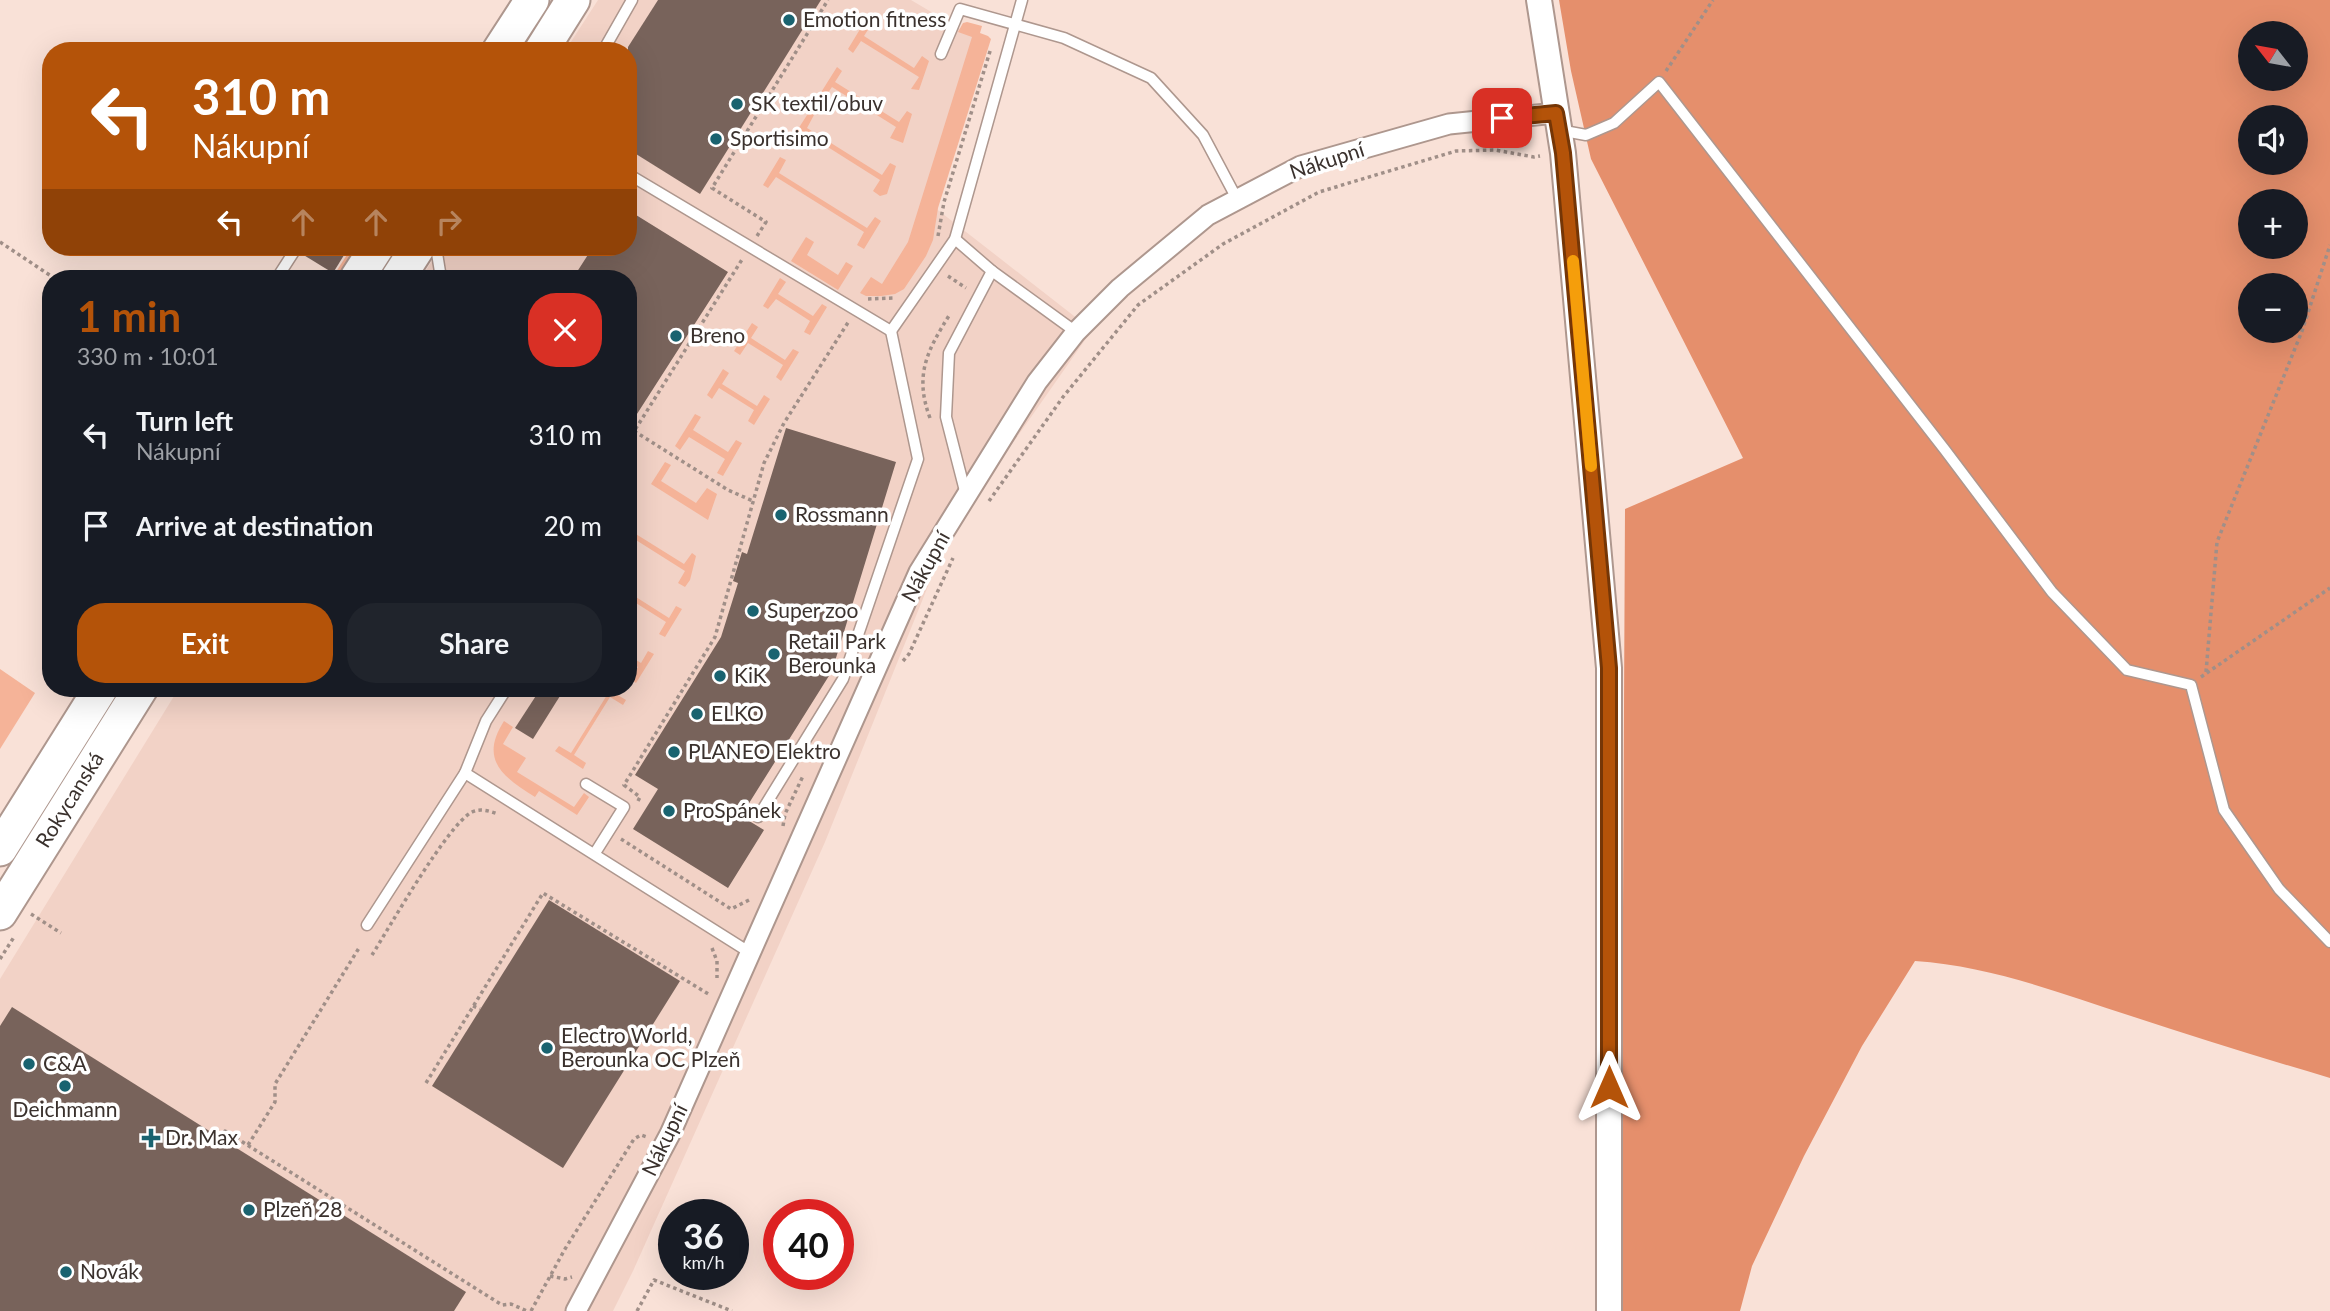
<!DOCTYPE html>
<meta charset="utf-8">
<style>
body{margin:0;font-family:Lato,sans-serif;background:#20242c;color:#f1f3f6;height:100vh;display:flex;flex-direction:column;font-size:26px;white-space:nowrap}
*{box-sizing:border-box;margin:0}
p{font-size:23px;color:#9ea1a6}
.icon{flex:none;width:38px;height:38px;fill:none;stroke:currentColor;stroke-width:2;stroke-linecap:round;stroke-linejoin:round}
.map{position:relative;flex:1;overflow:hidden}
.details{position:absolute;left:42px;top:270px;width:595px;height:427px;display:flex;flex-direction:column;background:#171b24;border-radius:28px;box-shadow:0 7px 28px #0002}
.details>*{flex:none}
.guide{position:absolute;left:42px;top:42px;width:595px;height:214px;border-radius:28px;box-shadow:0 7px 28px #0002;background:#b45309;color:#fff;overflow:hidden}
.needle{width:46px;rotate:301deg}
.tools{position:absolute;left:2238px;top:21px;display:grid;gap:14px}
.tools a{display:grid;place-items:center;width:70px;height:70px;border-radius:50%;background:#171b24;box-shadow:0 7px 28px #0002;font-size:35px}
.speed{position:absolute;left:658px;top:1199px;display:flex;gap:14px;font-size:35px;font-weight:700;text-align:center}
.speed>*{display:grid;place-content:center;width:91px;height:91px;border-radius:50%;background:#171b24;box-shadow:0 7px 28px #0002;line-height:1}
.speed small{font-size:18px;font-weight:400}
.speed .limit{border:10px solid #d22;background:#fff;color:#111}
.pin{position:absolute;display:grid;place-items:center;width:60px;height:60px;color:#fff;margin:-30px;border-radius:14px;box-shadow:0 4px 10px #0006}
.me{position:absolute;width:77px;margin:-38px;rotate:0deg;stroke-linejoin:round;filter:drop-shadow(0 0 5px #0008)}
.turn{display:flex;align-items:center;gap:24px;height:147px;padding:0 35px;font-size:32px}
.turn .icon{width:91px;height:91px;stroke-width:2.5}
.turn b{display:block;font-size:49px;line-height:60px}
.lanes{display:flex;align-items:center;height:66px;padding:0 35px;background:#0003;justify-content:center;gap:35px;direction:ltr}
.lanes .off{opacity:.35}
.round{display:grid;place-items:center;flex:none;width:74px;height:74px;border-radius:28px;background:#20242c}
.overview{display:flex;align-items:center;justify-content:space-between;height:119px;padding:0 35px}
h1{font-size:42px;font-weight:700;line-height:52px;color:#b45309}
.action{display:flex;gap:14px;margin-top:auto;padding:14px 35px}
.action a{flex:1;height:80px;border-radius:28px;background:#b45309;color:#fff;font-size:28px;font-weight:700;line-height:80px;text-align:center}
.action a+a{background:#20242c;color:#f1f3f6}
ul{padding:0;list-style:none}
li{display:flex;align-items:center;gap:21px;height:91px;padding:0 35px}
li div{flex:1}
li b{display:block;font-size:26px}
li em{font-style:normal}
.map>svg:first-child{display:block}
</style>
<div class="map">
<svg width="2330" height="1311" viewBox="0 0 2330 1311">
<rect width="100%" height="100%" fill="#f9e1d7"/>
<path fill="#f2d2c6" d="M598 0H911L982 42 934 207 1092 330 949 534 825 842 633 1271 613 1311H0V979L179 688H628V278H421L441 247H628V51H565Z"/>
<g fill="#f5b398">
<path d="M865 21 871 25 864 36 914 68 922 56 929 61 919 90 911 89 919 77 861 41 853 53 848 49Z"/>
<path d="M967 22 982 26 980 33 988 36 991 39 938 208 933 240 926 256 904 289 895 294 881 296H866L860 293 871 277 882 284 908 242 972 37 958 32 963 23Z"/>
<path d="M837 67 842 71 835 82 899 122 907 111 912 114 903 143 890 138 896 127 832 87 825 97 820 94Z"/>
<path d="M809 112 814 115 807 128 882 175 890 163 896 166 887 194 880 196 873 191 880 180 804 132 796 143 791 140Z"/>
<path d="M780 157 786 160 779 173 867 228 875 217 881 221 864 249 857 245 864 232 776 177 768 188 763 185Z"/>
<path d="M806 237 814 242 807 255 838 275 846 262 853 266 838 290 791 261Z"/>
<path d="M352 247H359L339 278H332Z"/>
<path d="M780 278 786 282 778 294 813 316 822 304 827 307 810 335 804 332 810 321 776 299 768 309 763 306Z"/>
<path d="M752 323 758 327 751 338 785 360 793 349 799 352 781 381 776 377 783 365 748 343 740 355 734 351Z"/>
<path d="M723 369 729 373 722 384 757 406 764 395 770 399 754 425 748 421 754 410 719 388 712 399 707 395Z"/>
<path d="M695 414 701 417 693 430 728 452 736 440 742 443 723 476 717 473 725 459 689 437 680 450 675 446Z"/>
<path d="M665 462 671 465 661 481 696 503 707 488 717 494 708 520 651 484Z"/>
<path d="M632 516 637 519 631 531 684 564 692 553 696 556 690 580 685 587 678 583 685 571 628 535V523Z"/>
<path d="M628 592 669 618 676 606 682 609 665 637 659 634 666 622 628 598Z"/>
<path d="M648 651 654 654 636 683 630 679 638 667 628 660V655L641 663Z"/>
<path d="M0 669 35 693 0 749Z"/>
<path d="M596 688H606L626 700 623 705 610 697 574 755 586 763 583 769 555 751 559 746 571 753 607 695Z"/>
<path d="M504 721 513 727 503 744 526 758 517 772 574 807 584 793 589 797 577 815 539 791 535 797C503 777 479 760 504 721Z"/>
</g>
<path fill="#e58f6c" fill-rule="evenodd" d="M1559 0H2330V1078C2263 1058 2197 1038 2131 1016 2060 993 1990 966 1915 961L1862 1046 1804 1156 1752 1266 1740 1311H1621L1625 509 1743 458 1591 159 1571 71ZM2250 33H2296V79H2250ZM2250 117H2296V163H2250ZM2250 201H2296V247H2250ZM2250 285H2296V331H2250Z"/>
<g fill="#78635b">
<path d="M658 0H821L700 194 628 149V47Z"/>
<path d="M628 210 728 272 628 428V278H573L593 247H628Z"/>
<path d="M304 247H349L333 273 302 254Z"/>
<path d="M786 428 896 462 832 671 741 816 764 830 728 888 633 829 658 789 635 775 721 637 738 583 733 581 742 552 747 554Z"/>
<path d="M541 688H565L533 739 515 728Z"/>
<path d="M549 900 680 981 563 1168 432 1086Z"/>
<path d="M12 1007 466 1292 454 1311H0V1026Z"/>
</g>
<g fill="none" stroke-linecap="round" stroke-linejoin="round">
<defs>
<g id="service">
<path d="M603 51 632 0"/>
<path d="M941 54 960 9 1064 38 1151 78 1203 135 1237 199"/>
<path d="M1559 130 1586 135 1614 123 1659 82 1945 450 2052 592 2127 670 2191 685 2224 810 2279 889 2330 942"/>
<path d="M628 174 891 331 955 239 1022 0"/>
<path d="M955 239 992 271 1076 332"/>
<path d="M436 247 441 278"/>
<path d="M277 278 297 247"/>
<path d="M966 495 946 417 949 353 992 271"/>
<path d="M465 773 486 721 507 688"/>
<path d="M586 784 624 807 595 853"/>
<path d="M758 817 843 679 918 459 891 331"/>
<path d="M367 925 465 773 749 952"/>
</g>
<path id="minor" d="M576 1311 670 1134 919 572 1037 382 1076 332 1120 288 1208 215 1301 166 1449 124 1556 113"/>
<path id="tertiary" d="M1539 0 1563 153 1609 668V1311"/>
<g id="trunk">
<path d="M499 51 532 0"/>
<path d="M541 51 573 0"/>
<path d="M357 278 377 247"/>
<path d="M398 278 418 247"/>
<path d="M0 849 101 688"/>
<path d="M0 913 141 688"/>
</g>
</defs>
<use href="#service" stroke="#ae978e" stroke-width="13"/>
<use href="#minor" stroke="#ae978e" stroke-width="23"/>
<use href="#tertiary" stroke="#ae978e" stroke-width="28"/>
<use href="#trunk" stroke="#ae978e" stroke-width="37"/>
<g stroke="#a08f88" stroke-width="3.5" stroke-dasharray="3.5 3.5" stroke-linecap="butt">
<path d="M1666 71 1713 0"/>
<path d="M757 236 766 222 712 188 828 0"/>
<path d="M938 236 944 202 991 48"/>
<path d="M0 242 54 278"/>
<path d="M948 276 966 288"/>
<path d="M868 299 895 298"/>
<path d="M930 418C914 375 927 351 950 314"/>
<path d="M634 431 728 490 753 501"/>
<path d="M628 441 743 258"/>
<path d="M989 501 1063 397 1138 305 1223 244 1319 192 1456 151 1495 150 1534 157 1540 156"/>
<path d="M903 661 909 654 953 558"/>
<path d="M2206 672 2217 542 2302 331 2330 245"/>
<path d="M2201 677 2330 588"/>
<path d="M638 801 640 797 624 785 715 637 764 463 784 423 849 321"/>
<path d="M783 826 785 814 803 776"/>
<path d="M621 839 731 909 751 899"/>
<path d="M31 914 61 933"/>
<path d="M712 948 717 961V978"/>
<path d="M372 955C389 928 448 824 472 812 481 808 489 811 498 814"/>
<path d="M0 959 14 937"/>
<path d="M473 1006 480 1009"/>
<path d="M426 1083 543 893 710 995"/>
<path d="M221 1138 225 1131 502 1305 511 1304 527 1311"/>
<path d="M248 1145 275 1102V1084L359 948"/>
<path d="M550 1276 565 1279 572 1277"/>
<path d="M531 1311 565 1249 634 1139 641 1135 647 1137"/>
<path d="M637 1311 654 1280 732 1311"/>
</g>
<use href="#service" stroke="#fff" stroke-width="10"/>
<use href="#minor" stroke="#fff" stroke-width="19"/>
<use href="#tertiary" stroke="#fff" stroke-width="24"/>
<use href="#trunk" stroke="#fff" stroke-width="33"/>
</g>
<g fill="none" stroke-linecap="round" stroke-linejoin="round">
<defs>
<path id="route" d="M1502 118 1556 113 1563 153 1609 668V1087"/>
</defs>
<use href="#route" stroke="#753606" stroke-width="18"/>
<use href="#route" stroke="#b45309" stroke-width="12"/>
<path stroke="#f59e0b" stroke-width="12" d="M1573 261 1591 466"/>
</g>
<g fill="#196370" stroke="#fff" stroke-width="2.5">
<circle cx="789" cy="20" r="7"/>
<circle cx="737" cy="104" r="7"/>
<circle cx="716" cy="139" r="7"/>
<circle cx="676" cy="336" r="7"/>
<circle cx="781" cy="515" r="7"/>
<circle cx="753" cy="611" r="7"/>
<circle cx="774" cy="654" r="7"/>
<circle cx="720" cy="676" r="7"/>
<circle cx="697" cy="714" r="7"/>
<circle cx="674" cy="752" r="7"/>
<circle cx="669" cy="811" r="7"/>
<circle cx="547" cy="1048" r="7"/>
<circle cx="29" cy="1064" r="7"/>
<circle cx="65" cy="1086" r="7"/>
<path d="M147.5 1127.5h7v7h7v7h-7v7h-7v-7h-7v-7h7z"/>
<circle cx="249" cy="1210" r="7"/>
<circle cx="66" cy="1272" r="7"/>
</g>
<g text-anchor="middle" stroke-width="7" stroke-linejoin="round" paint-order="stroke">
<g font-size="21" fill="#3a312d" stroke="#fff" text-anchor="start">
<text x="803" y="27">Emotion fitness</text>
<text x="751" y="111">SK textil/obuv</text>
<text x="730" y="146">Sportisimo</text>
<text x="690" y="343">Breno</text>
<text x="795" y="522">Rossmann</text>
<text x="767" y="618">Super zoo</text>
<text x="788" y="649">Retail Park<tspan x="788" dy="24">Berounka</tspan></text>
<text x="734" y="683">KiK</text>
<text x="711" y="721">ELKO</text>
<text x="688" y="759">PLANEO Elektro</text>
<text x="683" y="818">ProSpánek</text>
<text x="561" y="1043">Electro World,<tspan x="561" dy="24">Berounka OC Plzeň</tspan></text>
<text x="43" y="1071">C&amp;A</text>
<text x="65" y="1117" text-anchor="middle">Deichmann</text>
<text x="165" y="1145">Dr. Max</text>
<text x="263" y="1217">Plzeň 28</text>
<text x="80" y="1279">Novák</text>
</g>
<g font-size="21" fill="#3a312d" stroke="#fff">
<text transform="translate(1327 161) rotate(-18)" y="7">Nákupní</text>
<text transform="translate(926 567) rotate(-61)" y="7">Nákupní</text>
<text transform="translate(70 800) rotate(-58)" y="7">Rokycanská</text>
<text transform="translate(665 1140) rotate(-64)" y="7">Nákupní</text>
</g>
</g>
</svg>
<div class="tools">
<a><svg class="needle" viewBox="-14 -14 28 28"><path d="M0-13l5 13h-10z" fill="#e53935"/><path d="M0 13l5-13h-10z" fill="#9ea1a6"/></svg></a>
<a><svg class="icon" aria-label="sound" viewBox="0 0 24 24"><path d="M4 9h4l5-4v14l-5-4H4zM17 9q2 3 0 6"/></svg></a>
<a>+</a>
<a>−</a>
</div>
<div class="speed"><div>36<small>km/h</small></div><div class="limit">40</div></div>
<div class="pin" style="left:1502px;top:118px;background:#d93025"><svg class="icon" aria-label="arrive" viewBox="0 0 24 24"><path d="M6 21V4h12l-3 4 3 4H6"/></svg></div>
<svg class="me" style="left:1609px;top:1087px" viewBox="-20 -20 40 40"><path d="M0-17L14 15 0 8-14 15z" fill="#b45309" stroke="#fff" stroke-width="4"/></svg>
<div class="guide">
<div class="turn"><svg class="icon" aria-label="left" viewBox="0 0 24 24"><path d="M17 20v-9H6M10 6l-5 5 5 5"/></svg><div><b>310 m</b>Nákupní</div></div>
<div class="lanes"><svg class="icon" aria-label="left" viewBox="0 0 24 24"><path d="M17 20v-9H6M10 6l-5 5 5 5"/></svg><svg class="icon off" aria-label="ahead" viewBox="0 0 24 24"><path d="M12 20V5M6 11l6-6 6 6"/></svg><svg class="icon off" aria-label="ahead" viewBox="0 0 24 24"><path d="M12 20V5M6 11l6-6 6 6"/></svg><svg class="icon off" aria-label="right" viewBox="0 0 24 24"><path d="M7 20v-9h11M14 6l5 5-5 5"/></svg></div>
</div>
<section class="details">
<div class="overview"><div><h1>1 min</h1><p>330 m · 10:01</p></div><a class="round" style="background:#d93025;color:#fff"><svg class="icon" aria-label="close" viewBox="0 0 24 24"><path d="M6 6l12 12M18 6L6 18"/></svg></a></div>
<ul>
<li><svg class="icon" aria-label="left" viewBox="0 0 24 24"><path d="M17 20v-9H6M10 6l-5 5 5 5"/></svg><div><b>Turn left</b><p>Nákupní</p></div><em>310 m</em></li>
<li><svg class="icon" aria-label="arrive" viewBox="0 0 24 24"><path d="M6 21V4h12l-3 4 3 4H6"/></svg><div><b>Arrive at destination</b></div><em>20 m</em></li>
</ul>
<div class="action"><a>Exit</a><a>Share</a></div>
</section>
</div>
